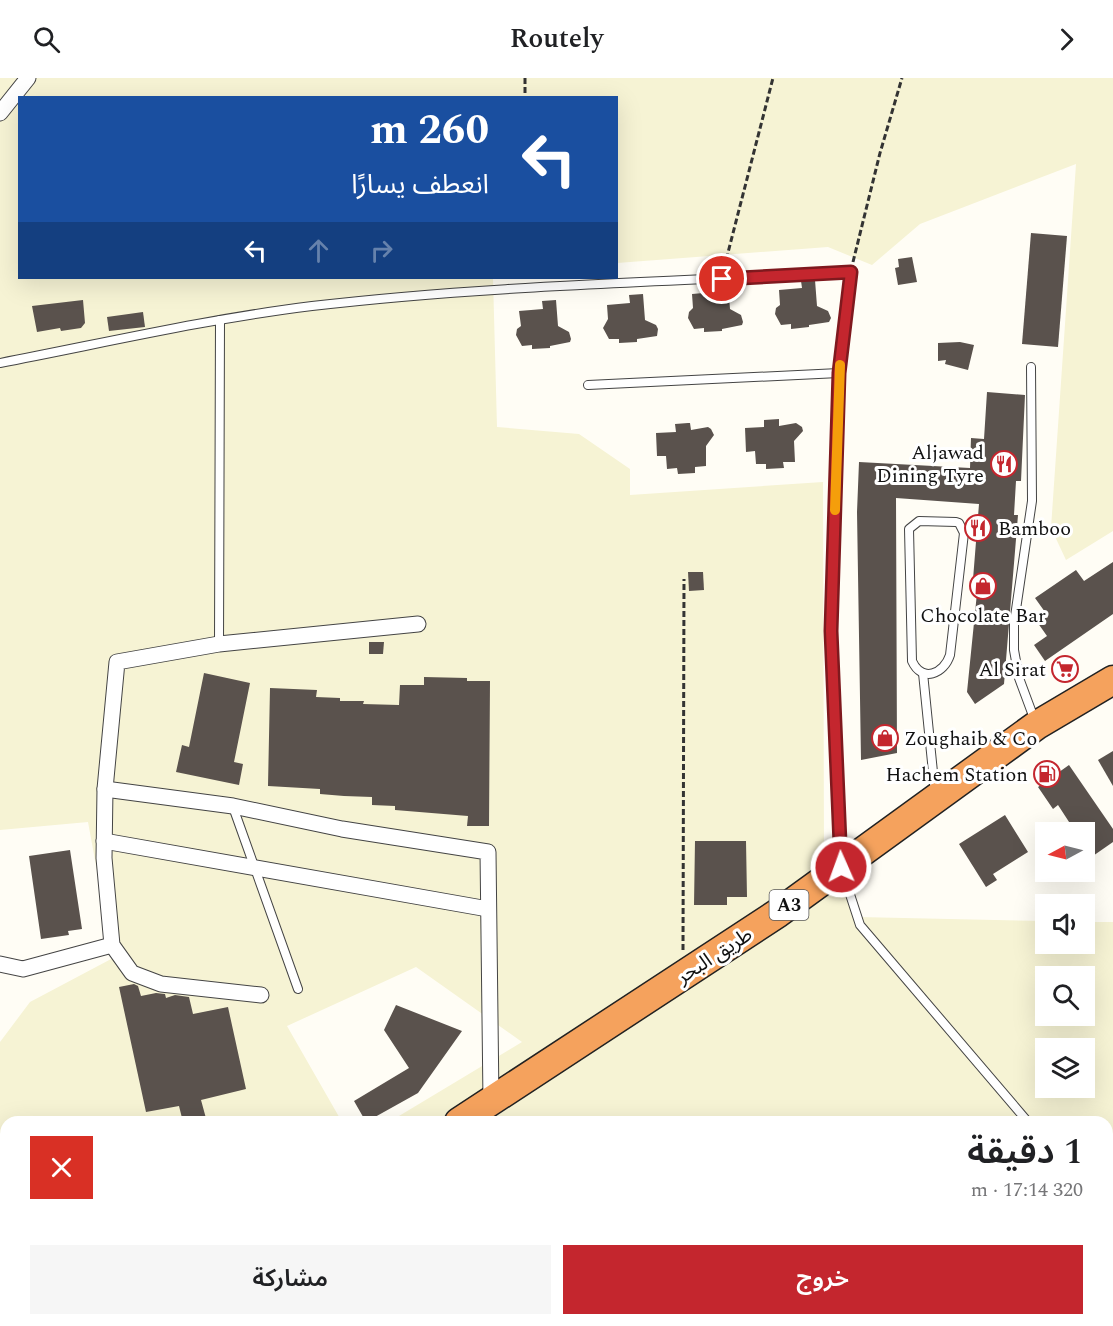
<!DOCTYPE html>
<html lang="ar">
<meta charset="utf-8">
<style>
body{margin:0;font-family:Spectral,"Noto Sans Arabic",serif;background:#f6f6f6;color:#202124;direction:rtl;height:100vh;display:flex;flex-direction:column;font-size:22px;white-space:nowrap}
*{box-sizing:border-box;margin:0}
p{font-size:20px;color:#757577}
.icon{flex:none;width:33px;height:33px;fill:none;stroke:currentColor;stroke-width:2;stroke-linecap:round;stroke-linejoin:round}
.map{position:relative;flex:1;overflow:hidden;direction:ltr}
.drawer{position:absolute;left:0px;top:1038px;width:1113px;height:210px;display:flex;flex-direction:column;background:#fff;border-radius:18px 18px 0 0;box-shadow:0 6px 24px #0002;direction:rtl}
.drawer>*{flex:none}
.guide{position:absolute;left:18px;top:18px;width:600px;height:183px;border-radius:0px;box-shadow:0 6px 24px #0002;direction:rtl;background:#1a4fa0;color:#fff;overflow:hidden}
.needle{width:39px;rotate:263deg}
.tools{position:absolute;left:1035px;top:744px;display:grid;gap:12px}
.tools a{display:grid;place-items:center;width:60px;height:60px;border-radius:0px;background:#fff;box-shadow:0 6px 24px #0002;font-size:30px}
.pin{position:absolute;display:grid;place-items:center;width:51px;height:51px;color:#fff;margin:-26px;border:3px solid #fff;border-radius:50%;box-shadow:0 2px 6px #0007}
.me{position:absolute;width:66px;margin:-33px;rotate:358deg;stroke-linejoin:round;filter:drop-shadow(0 0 4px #0008)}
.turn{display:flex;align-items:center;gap:21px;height:126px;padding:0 30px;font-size:27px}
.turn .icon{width:78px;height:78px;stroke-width:2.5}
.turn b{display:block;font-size:42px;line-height:51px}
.lanes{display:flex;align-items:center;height:57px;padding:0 30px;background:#0003;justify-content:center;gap:30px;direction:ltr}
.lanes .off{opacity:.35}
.round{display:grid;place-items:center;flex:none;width:63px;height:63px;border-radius:0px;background:#f6f6f6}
.headline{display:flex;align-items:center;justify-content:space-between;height:102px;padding:0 30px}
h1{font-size:36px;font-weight:600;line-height:45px}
.button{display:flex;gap:12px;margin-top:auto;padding:12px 30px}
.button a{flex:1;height:69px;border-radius:0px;background:#c4262e;color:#fff;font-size:24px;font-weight:600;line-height:69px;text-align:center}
.button a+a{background:#f6f6f6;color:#202124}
header{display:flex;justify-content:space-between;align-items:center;height:78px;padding:0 30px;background:#fff;font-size:27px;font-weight:600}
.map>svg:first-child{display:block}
</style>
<header><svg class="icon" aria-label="forward" viewBox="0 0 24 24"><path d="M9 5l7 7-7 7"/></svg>Routely<svg class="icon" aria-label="search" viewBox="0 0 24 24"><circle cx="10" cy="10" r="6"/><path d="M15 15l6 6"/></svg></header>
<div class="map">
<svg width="1113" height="1248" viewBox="0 0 1113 1248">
<rect width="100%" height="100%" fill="#fffdf5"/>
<path fill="#f6f3d4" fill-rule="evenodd" d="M0 0H1113V453L1066 482 1051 450 1076 86 920 146 872 187 828 169 617 185 616 20H20V200H493L497 349 579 356 630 391V417L823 404 824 778 858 839 1045 843 1046 866H1084L1085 844H1113V1248H134L133 1242H1107V1044H389L522 964 416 889 287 948 342 1044H6V1242H108L98 1248H0V964L30 924 113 880 88 744 0 752ZM1046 898H1084V938H1046ZM1046 970H1084V1010H1046Z"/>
<g fill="#5a524d">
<path d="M1031 155 1067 158 1058 269 1022 266Z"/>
<path d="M912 179 917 204 898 207 895 190 899 189 898 181Z"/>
<path d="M815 202 817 228 828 233 831 240 829 244 809 247V249L791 251V246L781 247 775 236 776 230 780 227 779 212 802 210 801 203Z"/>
<path d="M728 206 730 231 741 237 743 244 742 247 722 251V253L704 254V250L694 251 688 240 689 234 693 230 692 216 715 214 714 207Z"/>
<path d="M643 216 645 242 656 247 658 251 657 258 637 261V264L619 265V261H609L603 250 608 241 607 227 630 225 629 217Z"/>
<path d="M83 222 85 245 81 250 61 253 60 250 37 254 32 228Z"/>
<path d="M556 222 558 248 569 254 571 261 570 264 550 268V270L532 271V267L522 268 516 257 517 251 521 248 519 233 543 231 542 223Z"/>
<path d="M143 234 145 249 109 253 107 239Z"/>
<path d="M960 264 974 267 968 292 945 286 946 282 938 283V265Z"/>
<path d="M987 314 1025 317 1021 403H1016L1014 437H1018L1004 606 975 626 967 614 977 515 972 514 979 426 896 420 897 675 861 682 857 434 859 384 970 390 971 360 984 361Z"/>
<path d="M779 341V348L796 345 802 349 803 353 794 363 795 384H783L784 390 766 391V386H756L755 373 746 374 745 350 764 349V342Z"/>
<path d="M688 345H690L691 352 708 349 711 351 714 357 706 368V388L695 389V395L678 396 677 390 667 391 666 378H657L656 355 676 354 675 346Z"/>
<path d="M1113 484V536L1045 583 1034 567 1047 558 1035 541 1045 534 1035 520 1076 492 1084 503Z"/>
<path d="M688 494H703L704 512 689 513Z"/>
<path d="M369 564H384L383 576H369Z"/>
<path d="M204 595 250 605 234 684 243 686 239 707 176 694 182 667 189 669Z"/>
<path d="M424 599 467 600V603H490L489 748H467L468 738 395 732V728L372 727V719L344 718 320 716V711L268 708 270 610 317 612 316 619 340 620V623H364L363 626 399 627 400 607H424Z"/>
<path d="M1113 673V708L1098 682Z"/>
<path d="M1069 687 1113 751V764L1090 780 1084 772V754H1060L1071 747 1058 727 1053 731 1038 709Z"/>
<path d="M1005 737 1028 774 993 796 997 802 986 809 959 766Z"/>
<path d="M695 763H746L747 819H727V827H694Z"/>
<path d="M70 772 82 851 68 853 69 857 41 861 29 778Z"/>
<path d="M134 906 138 908 141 918 156 915 165 916 166 920 175 917 189 919 193 936 228 929 246 1011 201 1022 207 1044H183L179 1028 146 1034 119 909Z"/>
<path d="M396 927 462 953 418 1015 366 1044 354 1023 409 990 384 952Z"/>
</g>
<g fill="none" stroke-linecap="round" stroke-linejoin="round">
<defs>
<g id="lane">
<path d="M0 285C104 265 207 241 312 228 491 207 671 204 851 194L839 295 831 553 840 780"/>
<path d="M1031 289 1032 423 1014 545V572L1019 600 1035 643"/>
<path d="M588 307 839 295"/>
<path d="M919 443 956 444 959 445 964 455 950 577C944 596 922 605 912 583L909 451Z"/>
<path d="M219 566 220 242"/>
<path d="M923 595 935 714"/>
<path d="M233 729 298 911"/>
<path d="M843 795 860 847 1028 1044"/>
</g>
<g id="street">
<path d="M0 35 28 0"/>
<path d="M105 711 233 728 342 751 488 774 491 1023"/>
<path d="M104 763 488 831"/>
<path d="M0 886 23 891 112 867"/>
<path d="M261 917 161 906 132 895 112 867 104 780 105 711 117 584 219 566 418 546"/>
</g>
<g id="highway">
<path d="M459 1044 778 835 1037 647 1113 602"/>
<path d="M150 1248 159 1242"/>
</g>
</defs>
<use href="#lane" stroke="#444" stroke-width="10"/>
<use href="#street" stroke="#444" stroke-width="17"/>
<use href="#highway" stroke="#222" stroke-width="31"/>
<g stroke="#333" stroke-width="3" stroke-dasharray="6 3" stroke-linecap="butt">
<path d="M525 0V20"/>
<path d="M853 184 880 75 902 0"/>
<path d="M724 190 773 0"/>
<path d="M683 872 684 501"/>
</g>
<use href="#lane" stroke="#fff" stroke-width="8"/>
<use href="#street" stroke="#fff" stroke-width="15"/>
<use href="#highway" stroke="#f5a25d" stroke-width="28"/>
</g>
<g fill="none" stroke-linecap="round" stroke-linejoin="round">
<defs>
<path id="route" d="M722 201 851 194 839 295 831 553 841 789"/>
</defs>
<use href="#route" stroke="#7f191e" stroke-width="15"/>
<use href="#route" stroke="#c4262e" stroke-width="10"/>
<path stroke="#f59e0b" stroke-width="10" d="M835 432 840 287"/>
</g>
<defs>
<symbol id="restaurant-ring" viewBox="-11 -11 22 22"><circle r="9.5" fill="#fff" stroke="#c4262e" stroke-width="1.5"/><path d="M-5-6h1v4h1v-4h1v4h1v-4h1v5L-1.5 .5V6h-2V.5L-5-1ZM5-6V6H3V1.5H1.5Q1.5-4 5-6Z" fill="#c4262e"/></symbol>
<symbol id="shop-ring" viewBox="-11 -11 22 22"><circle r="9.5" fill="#fff" stroke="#c4262e" stroke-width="1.5"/><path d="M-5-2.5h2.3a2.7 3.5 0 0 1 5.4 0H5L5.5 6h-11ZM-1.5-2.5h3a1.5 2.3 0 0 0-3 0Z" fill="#c4262e"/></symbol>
<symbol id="supermarket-ring" viewBox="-11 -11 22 22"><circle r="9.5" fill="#fff" stroke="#c4262e" stroke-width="1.5"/><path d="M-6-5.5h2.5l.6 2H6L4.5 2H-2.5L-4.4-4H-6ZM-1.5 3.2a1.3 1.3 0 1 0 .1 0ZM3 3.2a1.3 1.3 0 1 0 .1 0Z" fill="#c4262e"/></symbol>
<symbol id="fuel-ring" viewBox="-11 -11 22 22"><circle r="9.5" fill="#fff" stroke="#c4262e" stroke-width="1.5"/><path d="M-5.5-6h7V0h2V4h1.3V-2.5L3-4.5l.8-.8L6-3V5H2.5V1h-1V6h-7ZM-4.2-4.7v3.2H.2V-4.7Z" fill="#c4262e"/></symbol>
</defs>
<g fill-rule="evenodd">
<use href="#restaurant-ring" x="989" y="371" width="30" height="30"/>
<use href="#restaurant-ring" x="963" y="435" width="30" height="30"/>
<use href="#shop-ring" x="968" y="493" width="30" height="30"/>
<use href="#supermarket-ring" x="1050" y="576" width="30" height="30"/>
<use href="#shop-ring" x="870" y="645" width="30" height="30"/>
<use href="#fuel-ring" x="1032" y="681" width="30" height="30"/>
</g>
<g text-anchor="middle" stroke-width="6" stroke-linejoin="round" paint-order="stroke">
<rect fill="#fff" stroke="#585858" stroke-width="1.5" x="769.5" y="812" width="39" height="30" rx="4.5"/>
<g font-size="18" font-weight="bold" fill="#111">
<text x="789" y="833">A3</text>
</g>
<g font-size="20" fill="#111" stroke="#fff" text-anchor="end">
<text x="984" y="381">Aljawad<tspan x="984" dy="23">Dining Tyre</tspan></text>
<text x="998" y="457" text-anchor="start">Bamboo</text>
<text x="983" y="544" text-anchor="middle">Chocolate Bar</text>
<text x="1046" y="598">Al Sirat</text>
<text x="904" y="667" text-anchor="start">Zoughaib &amp; Co</text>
<text x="1028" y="703">Hachem Station</text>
</g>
<g font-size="20" fill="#111" stroke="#fff">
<text transform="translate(714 877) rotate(-33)" y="7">طريق البحر</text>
</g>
</g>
</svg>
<div class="tools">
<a><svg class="needle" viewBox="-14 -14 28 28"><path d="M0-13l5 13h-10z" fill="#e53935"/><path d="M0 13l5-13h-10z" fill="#757577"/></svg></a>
<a><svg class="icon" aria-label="sound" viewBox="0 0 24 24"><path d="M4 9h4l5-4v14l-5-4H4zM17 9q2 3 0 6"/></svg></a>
<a><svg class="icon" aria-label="search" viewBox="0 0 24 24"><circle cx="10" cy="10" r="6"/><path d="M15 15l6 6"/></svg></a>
<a><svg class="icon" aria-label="layers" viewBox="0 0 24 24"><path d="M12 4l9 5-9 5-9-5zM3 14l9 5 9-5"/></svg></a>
</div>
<div class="pin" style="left:722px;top:201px;background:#d93025"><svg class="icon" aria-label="arrive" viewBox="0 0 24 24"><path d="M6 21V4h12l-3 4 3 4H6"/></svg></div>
<svg class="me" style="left:841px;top:789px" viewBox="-20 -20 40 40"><circle r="17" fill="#c4262e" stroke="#fff" stroke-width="3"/><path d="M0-11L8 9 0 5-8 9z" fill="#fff"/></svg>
<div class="guide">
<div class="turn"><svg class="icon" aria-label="left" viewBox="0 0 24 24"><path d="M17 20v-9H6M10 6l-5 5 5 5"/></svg><div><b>260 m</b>انعطف يسارًا</div></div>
<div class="lanes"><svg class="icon" aria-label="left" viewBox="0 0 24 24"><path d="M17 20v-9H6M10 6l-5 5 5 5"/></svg><svg class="icon off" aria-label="ahead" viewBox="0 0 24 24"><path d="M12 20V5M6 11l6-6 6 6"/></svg><svg class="icon off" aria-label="right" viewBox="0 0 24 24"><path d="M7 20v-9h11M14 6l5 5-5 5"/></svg></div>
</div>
<section class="drawer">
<div class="headline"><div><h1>1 دقيقة</h1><p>320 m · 17:14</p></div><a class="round" style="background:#d93025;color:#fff"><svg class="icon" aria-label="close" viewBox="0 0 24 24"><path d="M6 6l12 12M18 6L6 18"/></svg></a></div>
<div class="button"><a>خروج</a><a>مشاركة</a></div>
</section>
</div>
